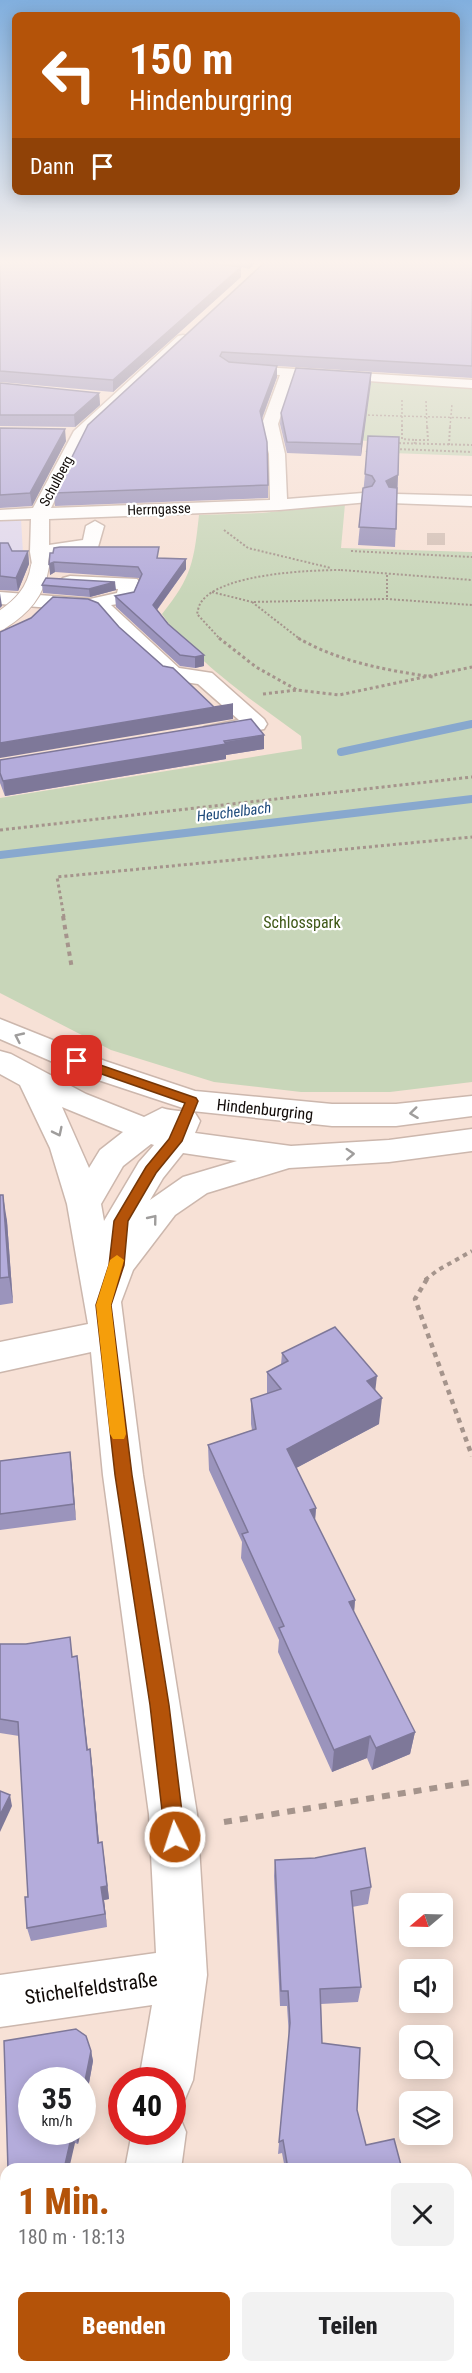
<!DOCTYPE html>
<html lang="de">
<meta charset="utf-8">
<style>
body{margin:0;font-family:"Roboto Condensed",sans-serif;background:#f2f2f2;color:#202124;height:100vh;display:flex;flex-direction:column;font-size:22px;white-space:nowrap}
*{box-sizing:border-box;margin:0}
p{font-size:20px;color:#757577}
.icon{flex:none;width:33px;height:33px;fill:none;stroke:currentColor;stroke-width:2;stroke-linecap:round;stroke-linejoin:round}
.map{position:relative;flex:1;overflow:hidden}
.details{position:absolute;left:0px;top:2163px;width:472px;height:210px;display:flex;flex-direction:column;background:#fff;border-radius:18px 18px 0 0;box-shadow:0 3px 15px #0003}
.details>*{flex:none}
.banner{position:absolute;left:12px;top:12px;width:448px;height:183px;border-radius:9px;box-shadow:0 3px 15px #0003;background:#b45309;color:#fff;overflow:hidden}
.needle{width:39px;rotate:251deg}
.buttons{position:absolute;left:399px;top:1893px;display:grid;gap:12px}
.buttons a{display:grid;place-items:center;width:54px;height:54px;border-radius:9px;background:#fff;box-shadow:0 3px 15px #0003;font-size:30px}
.speed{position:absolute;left:18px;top:2067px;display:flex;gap:12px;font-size:30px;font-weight:700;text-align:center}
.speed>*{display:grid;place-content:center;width:78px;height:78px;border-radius:50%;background:#fff;box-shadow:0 3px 15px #0003;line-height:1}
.speed small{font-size:15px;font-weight:400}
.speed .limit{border:9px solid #d22;background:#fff;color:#111}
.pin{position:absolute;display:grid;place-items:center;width:51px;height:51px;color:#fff;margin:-26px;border-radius:12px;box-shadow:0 3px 9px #0006}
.me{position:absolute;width:66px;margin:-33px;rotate:356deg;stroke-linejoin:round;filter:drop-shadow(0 0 4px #0008)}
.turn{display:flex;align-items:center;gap:21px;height:126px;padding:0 18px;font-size:27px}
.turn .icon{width:78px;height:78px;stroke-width:2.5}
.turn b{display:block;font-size:42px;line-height:51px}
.then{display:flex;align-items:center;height:57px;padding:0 18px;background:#0003;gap:12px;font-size:22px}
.round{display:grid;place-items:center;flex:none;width:63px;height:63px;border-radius:9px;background:#f2f2f2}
.headline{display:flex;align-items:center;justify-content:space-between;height:102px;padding:0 18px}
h1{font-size:36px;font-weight:800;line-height:45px;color:#b45309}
.button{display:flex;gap:12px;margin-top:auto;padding:12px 18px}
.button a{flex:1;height:69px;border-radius:9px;background:#b45309;color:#fff;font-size:24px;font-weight:800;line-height:69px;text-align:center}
.button a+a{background:#f2f2f2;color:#202124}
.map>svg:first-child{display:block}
</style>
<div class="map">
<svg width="472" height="2373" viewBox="0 0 472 2373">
<rect width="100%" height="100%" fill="#f7e1d6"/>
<path fill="#e0d8ed" d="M21 519 23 554 0 571V521Z"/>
<g fill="#c8d6b9">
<path d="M335 376 472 386V456L365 452 371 441 300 438Z"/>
<path d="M345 504 341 548 472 552V1082L390 1092H301L214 1082 111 1050 0 993V798L302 749 301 736C256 703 192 660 162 614 192 577 194 561 199 515L262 513Z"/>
</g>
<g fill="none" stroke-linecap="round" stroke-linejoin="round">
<g stroke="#88a8ce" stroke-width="8">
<path d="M341 752 472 724"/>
<path d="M0 855 472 799"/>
</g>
<path stroke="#d4c1b7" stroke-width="18" stroke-dasharray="18 9" stroke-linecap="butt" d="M436 533V545"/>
<defs>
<g id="minor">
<path d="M183 335 188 336V342L87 436 51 508 270 500 269 454 262 424 280 375 233 372 226 368 228 365 472 380V388L294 376 278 424 285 454 287 499 363 493 369 494 372 498 369 502 279 510 49 519V545L83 540 86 526 95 521 104 526 98 547 49 557 47 570H33L30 552 31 519 0 520V510L33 508 74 431 178 336Z"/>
<path d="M396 494 472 496V506L390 503 387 499Z"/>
<path d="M70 576 137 579 140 583 132 602 111 605 179 668 212 673 264 719 267 724 264 729 212 739 204 737 201 732 204 727 239 720 198 684 165 679 121 639 100 615 90 611 0 604V592L90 599 117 593 118 589 63 586 60 582 63 578Z"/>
<path d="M0 1019 105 1061 195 1091 332 1104H396L472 1096V1116L396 1126H332L192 1111 83 1075 0 1039Z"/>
<path d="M0 1051 11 1054 86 1094 144 1117 162 1108C174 1112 183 1110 195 1113L200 1121 195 1133 291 1146 389 1140 472 1129V1151L389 1162 289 1168 207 1193 175 1215 133 1270 121 1302 143 1475 197 1814 207 1975 193 2080 185 2099 172 2104V2080H139L152 2005 0 2027V1975L156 1953 149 1814 103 1475 91 1352 0 1372V1342L88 1324 67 1204 50 1148 20 1085 0 1074ZM62 1107 123 1132 100 1150 89 1168ZM151 1144 154 1145 139 1162 104 1221 101 1204 123 1166ZM183 1153 237 1161 183 1177 150 1200 163 1178Z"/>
<path d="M172 2110 178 2113 186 2132 181 2169H125L132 2132H172Z"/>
<path d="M93 2367H153L152 2373H92Z"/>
</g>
</defs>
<use href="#minor" stroke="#ccb7ad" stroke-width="3"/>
<g stroke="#a5948c" stroke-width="1.5" stroke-dasharray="2 2" stroke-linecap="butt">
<path d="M402 400V427"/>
<path d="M426 401 427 427"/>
<path d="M364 415 472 418"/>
<path d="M450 427 452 404"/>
</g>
<g stroke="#a5948c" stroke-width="2" stroke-dasharray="2 2" stroke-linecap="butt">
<path d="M402 425V439L414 440 415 444"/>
<path d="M415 440H428L427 425"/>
<path d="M395 443 472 445"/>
<path d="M449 445 450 425"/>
<path d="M396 449 472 452"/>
<path d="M224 530 248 548 331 568"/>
<path d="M351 551 472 557"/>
<path d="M341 570 472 580"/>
<path d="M387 575V599"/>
<path d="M212 592 252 602"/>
<path d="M221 640 197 614C198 610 199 604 202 601 222 574 309 570 341 570"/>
<path d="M301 640 252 602 387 599 472 605"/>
</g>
<g stroke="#a5948c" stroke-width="3" stroke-dasharray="3 3" stroke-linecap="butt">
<path d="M219 638 256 667 297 690"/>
<path d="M298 638C340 662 385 670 433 677"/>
<path d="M263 694 297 690 339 695 472 667"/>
<path d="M0 830 472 777"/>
<path d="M64 917 57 877 472 837"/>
</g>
<g stroke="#a5948c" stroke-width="4" stroke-dasharray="4.5 4.5" stroke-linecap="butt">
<path d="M63 916 72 969"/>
<path d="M425 1280 438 1270 472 1251"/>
</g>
<path stroke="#a5948c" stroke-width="4.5" stroke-dasharray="5 5" stroke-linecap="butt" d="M427 1279 415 1299 472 1456"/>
<path stroke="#a5948c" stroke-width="6" stroke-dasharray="8 8" stroke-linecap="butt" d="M224 1822 472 1782"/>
<use href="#minor" fill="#fff" fill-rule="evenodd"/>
<defs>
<path id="minor-bridge" d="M0 621C22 607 36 592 40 566"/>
</defs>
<use href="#minor-bridge" stroke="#ccb7ad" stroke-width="20" stroke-linecap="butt"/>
<use href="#minor-bridge" stroke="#fff" stroke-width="18"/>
</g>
<g fill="#9b94bc">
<path d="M0 263 240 267 228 263H255L249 269 241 267V277L113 392 0 382Z"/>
<path d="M264 263H472V378L277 366V377L262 419 268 485V498L55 506 54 493Z"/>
<path d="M371 373 361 456 287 453 280 424 281 413Z"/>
<path d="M0 383 99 393 100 405 75 427 0 426Z"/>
<path d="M0 428 66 441 32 506 0 508Z"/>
<path d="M365 474 398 475 395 547 358 545Z"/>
<path d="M0 543 12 551H28L29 564 18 591 0 590Z"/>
<path d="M50 553 186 559V569L157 610 204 666 195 668 180 666 116 607 115 596 134 592 139 579V578L55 572 50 575Z"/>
<path d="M42 585 116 590 90 597 43 593Z"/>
<path d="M264 735V749L226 755V759L5 796 0 783V760Z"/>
<path d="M0 1195 7 1221 13 1303 0 1305Z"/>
<path d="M282 1353 376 1391 379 1424 296 1468 316 1508 315 1520 355 1600 354 1612 415 1732 410 1754 372 1770 367 1758 332 1772 278 1652 279 1640 241 1558 242 1542 209 1470 208 1445 252 1430 251 1424V1399L267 1394V1372L281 1365Z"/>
<path d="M70 1452 76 1520 0 1530V1461Z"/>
<path d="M0 1637V1644L73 1657 79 1671 88 1750 90 1749 92 1764 99 1842H102L104 1855 109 1899 104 1900 107 1927 31 1941 27 1928 28 1897 19 1736 0 1733Z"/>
<path d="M275 1860 371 1887 368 1904 352 1907 361 1987 358 2002 321 2004 322 2043 357 2110 366 2145 402 2169H285L282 2153 278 2154 289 2037 287 2006H280L274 1876Z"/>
<path d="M91 2051 93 2061 78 2144 75 2143 8 2169Z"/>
<path d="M283 2367H400L401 2373H284Z"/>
</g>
<g fill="#7e7899">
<path d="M249 263H255L249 269Z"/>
<path d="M241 267V277L113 392V380Z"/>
<path d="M277 366V377L260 423V411Z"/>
<path d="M371 373V383L361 456V444Z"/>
<path d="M99 393 100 405 75 427 74 415Z"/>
<path d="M65 429 66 441 32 506 30 493Z"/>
<path d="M398 475 397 492 385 499 386 481Z"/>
<path d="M28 551 29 564 18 591 16 578Z"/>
<path d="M186 559V569L153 615V605Z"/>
<path d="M54 562 55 572 50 575 49 564Z"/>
<path d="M115 582 116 590 90 597 89 589Z"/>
<path d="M0 593 2 606 0 608Z"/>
<path d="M204 655V666L195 668V657Z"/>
<path d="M233 704V719L0 758V743Z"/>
<path d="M264 735V749L226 755V759L5 796 3 781Z"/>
<path d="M3 1195 7 1221 13 1303 9 1277Z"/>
<path d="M377 1376 374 1401 367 1381Z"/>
<path d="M382 1398 379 1424 285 1474 287 1449Z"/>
<path d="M70 1452 72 1468 76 1520 74 1504Z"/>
<path d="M316 1508 314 1532 310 1510Z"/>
<path d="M355 1600 353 1624 349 1602Z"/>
<path d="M77 1656 79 1671 89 1764 87 1750Z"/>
<path d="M415 1732 410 1754 372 1770 376 1748Z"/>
<path d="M370 1736 367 1758 332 1772 334 1750Z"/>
<path d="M90 1749 92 1764 100 1856 98 1843Z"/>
<path d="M10 1795 12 1806 0 1832V1815Z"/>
<path d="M102 1842 109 1899 104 1900 107 1927 101 1887Z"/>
<path d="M91 2051 93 2061 82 2121V2096Z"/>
<path d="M76 2132H81L78 2144 75 2135Z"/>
<path d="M72 2134 75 2143 69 2169H64Z"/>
<path d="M31 2367H36L35 2373H30Z"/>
</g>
<g fill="#b4acdb" stroke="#7e7899" stroke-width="1.5">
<path d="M0 263H211L241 267 113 380 0 371Z"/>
<path d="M264 263H472V366L222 352 220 356 229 362 277 366 260 411 267 442 268 485 54 493 88 425Z"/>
<path d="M296 368 371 373 361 444 287 442 281 413Z"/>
<path d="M0 383 99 393 74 415H0Z"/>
<path d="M0 428 65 429 30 493 0 495Z"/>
<path d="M368 436 399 437 398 475 386 481 389 487 397 488 396 529 359 527 363 488 372 486 375 481 372 476 365 474Z"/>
<path d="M0 543H8L12 551H28L16 578 0 576Z"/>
<path d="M60 547H159L157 558 186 559 153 605 168 624 204 655 195 657 180 655 115 596 134 592 142 574 138 567 54 562 49 564 50 553H53L54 548Z"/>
<path d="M46 578 115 582 89 589 42 585Z"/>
<path d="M53 597 88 599 98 603 119 627 163 666 173 668 214 707 233 704 0 743V632L31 618Z"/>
<path d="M251 719 264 735 224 741 226 744 3 781 0 773V760Z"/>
<path d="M0 1195H3L9 1277 0 1278Z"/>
<path d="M335 1327 377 1376 367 1381 382 1398 287 1449 316 1508 310 1510 355 1600 349 1602 415 1732 376 1748 370 1736 334 1750 279 1628 284 1626 242 1534 248 1532 208 1445 256 1429 251 1399 281 1389 267 1372 288 1361 282 1353Z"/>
<path d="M70 1452 74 1504 0 1514V1461Z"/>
<path d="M70 1637 72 1657 77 1656 87 1750 90 1749 98 1843 102 1842 107 1886 101 1887 105 1914 27 1928 25 1897H28L18 1722 0 1719V1644H26Z"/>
<path d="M0 1791 10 1795 0 1815Z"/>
<path d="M365 1848 371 1887 351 1891 361 1987 320 1989 322 2043 360 2048 357 2110 366 2145 394 2139 402 2169H288L283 2140 279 2142 290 2023 288 1991H281L275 1860 315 1858Z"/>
<path d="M76 2029 86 2036 91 2051 82 2096V2080H32V2132H76L75 2135 72 2134 64 2169H8L4 2041Z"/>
<path d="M0 2312 6 2314V2367H31L30 2373H0Z"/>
<path d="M285 2367H400L401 2373H286Z"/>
</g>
<defs><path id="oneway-chevron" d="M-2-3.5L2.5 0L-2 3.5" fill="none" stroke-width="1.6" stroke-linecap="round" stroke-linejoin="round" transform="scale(1.5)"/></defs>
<g stroke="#9f9d9c">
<use href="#oneway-chevron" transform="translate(19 1037) rotate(-155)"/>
<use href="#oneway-chevron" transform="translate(414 1113) rotate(173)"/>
<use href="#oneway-chevron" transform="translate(58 1132) rotate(64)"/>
<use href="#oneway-chevron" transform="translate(350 1154) rotate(-3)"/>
<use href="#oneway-chevron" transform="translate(153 1219) rotate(-51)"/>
</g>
<linearGradient id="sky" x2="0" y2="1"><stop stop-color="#81afde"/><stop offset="0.44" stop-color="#fbf2ed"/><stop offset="1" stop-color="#fbf2ed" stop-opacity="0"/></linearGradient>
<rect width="472" height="596" fill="url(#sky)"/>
<path fill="#b45309" stroke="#753606" stroke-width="1.5" d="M77 1057 196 1098 198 1101 182 1141 156 1173 128 1221 124 1265 111 1305 132 1475 169 1705 185 1837 182 1844 175 1847 168 1844 165 1837 150 1705 115 1475 96 1305 109 1265 114 1221 146 1167 169 1139 185 1103 73 1064 71 1061Z"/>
<path fill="#f59e0b" d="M117 1255 124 1260 111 1305 126 1434 124 1439H113L110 1434 96 1305 110 1260Z"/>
<g text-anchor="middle" stroke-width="4.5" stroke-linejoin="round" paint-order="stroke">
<g font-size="14" fill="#100a07" stroke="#fff">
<text transform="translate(56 481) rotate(-62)" y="5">Schulberg</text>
<text transform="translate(159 509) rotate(-2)" y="5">Herrngasse</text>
</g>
<g font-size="15" font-style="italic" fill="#1b4879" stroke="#fff">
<text transform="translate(234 812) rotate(-7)" y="5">Heuchelbach</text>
</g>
<g font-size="16" fill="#3e5816" stroke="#fff">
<text x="302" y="928">Schlosspark</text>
</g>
<g font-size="16" fill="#100a07" stroke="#fff">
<text transform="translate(265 1109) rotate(6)" y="6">Hindenburgring</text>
</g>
<g font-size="20" fill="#100a07" stroke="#fff">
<text transform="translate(91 1988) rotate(-8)" y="7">Stichelfeldstraße</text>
</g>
</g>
</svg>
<div class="buttons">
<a><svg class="needle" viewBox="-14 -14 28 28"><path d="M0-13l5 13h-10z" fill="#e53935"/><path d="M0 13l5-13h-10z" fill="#757577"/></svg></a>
<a><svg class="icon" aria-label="sound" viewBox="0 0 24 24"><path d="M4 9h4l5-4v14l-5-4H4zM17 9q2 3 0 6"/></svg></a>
<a><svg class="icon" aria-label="search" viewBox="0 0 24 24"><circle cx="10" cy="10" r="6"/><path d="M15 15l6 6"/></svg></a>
<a><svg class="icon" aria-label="layers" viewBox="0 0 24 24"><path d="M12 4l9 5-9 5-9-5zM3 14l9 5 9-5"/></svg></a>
</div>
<div class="speed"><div>35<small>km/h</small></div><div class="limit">40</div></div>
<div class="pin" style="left:77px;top:1061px;background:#d93025"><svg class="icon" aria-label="arrive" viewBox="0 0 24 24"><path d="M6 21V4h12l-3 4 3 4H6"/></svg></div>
<svg class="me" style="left:175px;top:1837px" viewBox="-20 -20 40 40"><circle r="17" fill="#b45309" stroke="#fff" stroke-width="3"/><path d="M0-11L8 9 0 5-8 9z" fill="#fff"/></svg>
<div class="banner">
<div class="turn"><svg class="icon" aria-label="left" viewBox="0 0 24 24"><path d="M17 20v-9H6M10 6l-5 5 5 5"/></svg><div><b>150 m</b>Hindenburgring</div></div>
<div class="then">Dann<svg class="icon" aria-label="arrive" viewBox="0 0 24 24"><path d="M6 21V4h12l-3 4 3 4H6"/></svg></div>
</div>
<section class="details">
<div class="headline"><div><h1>1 Min.</h1><p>180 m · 18:13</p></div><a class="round"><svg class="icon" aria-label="close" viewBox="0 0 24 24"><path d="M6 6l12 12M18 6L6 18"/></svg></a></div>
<div class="button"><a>Beenden</a><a>Teilen</a></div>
</section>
</div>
